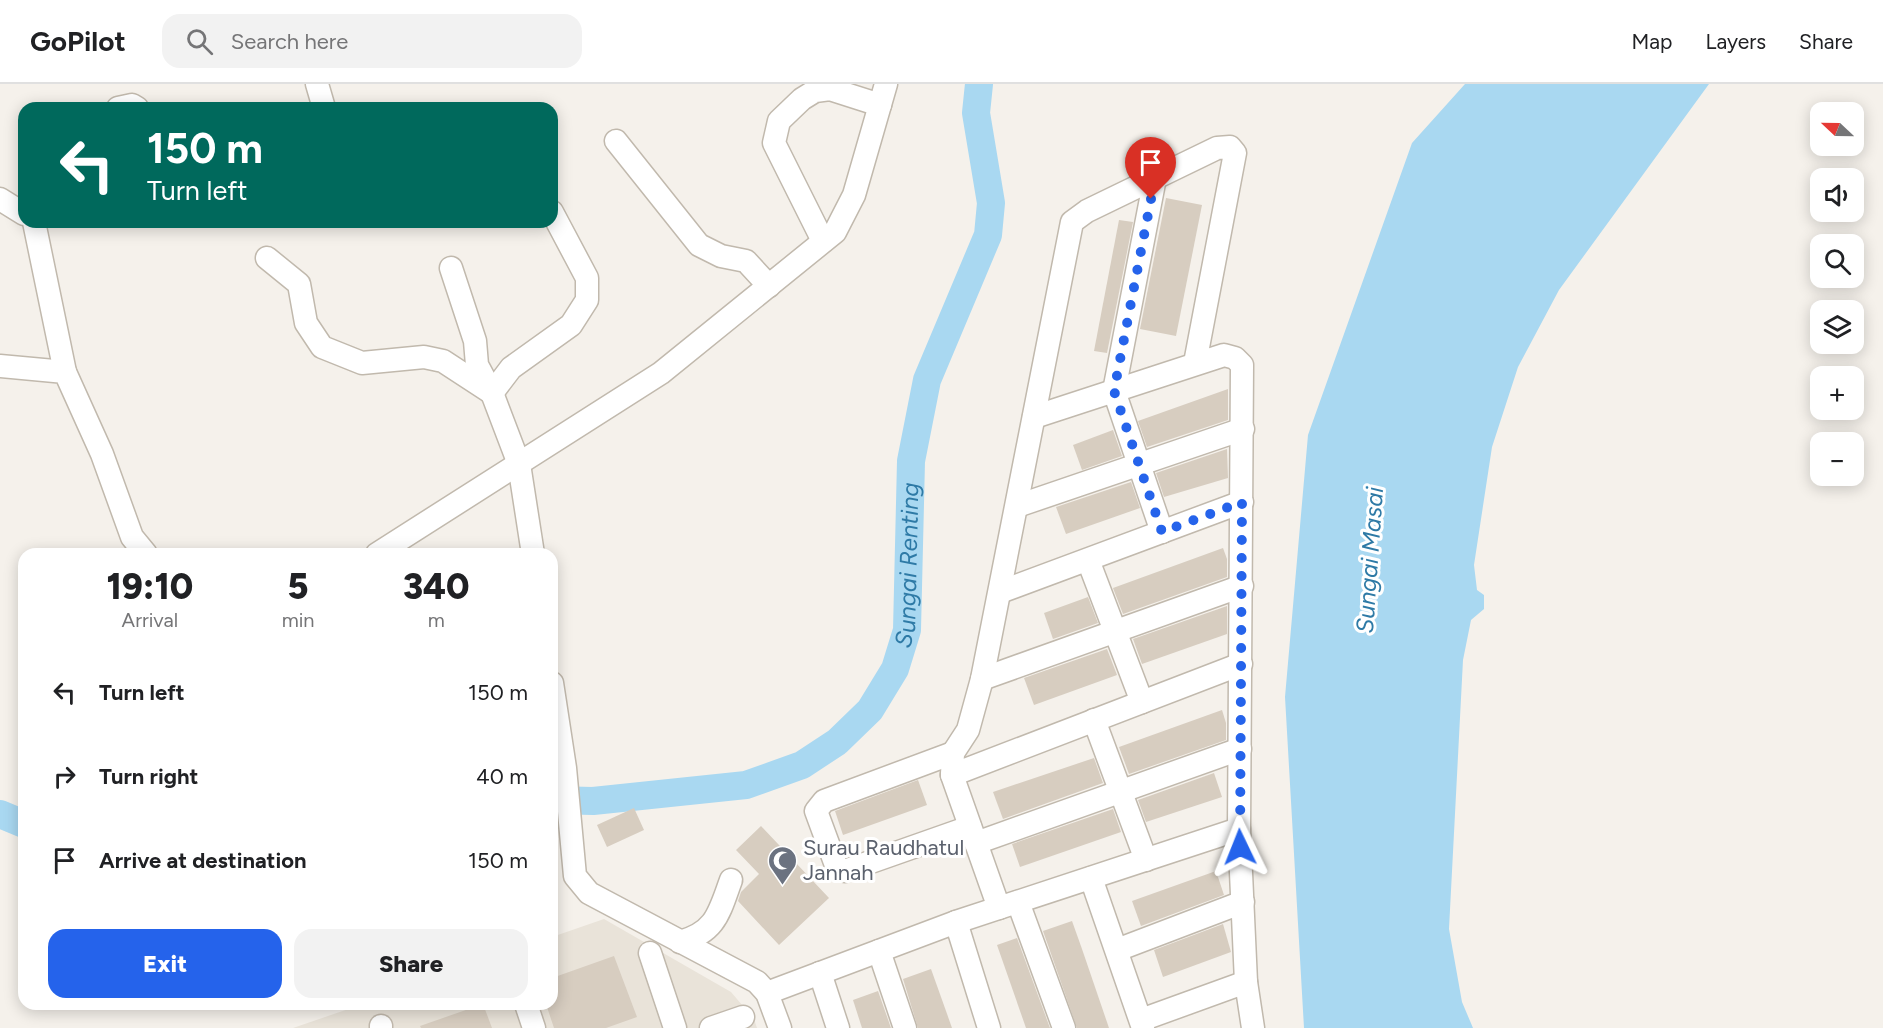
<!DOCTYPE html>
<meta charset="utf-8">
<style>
body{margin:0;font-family:Figtree,sans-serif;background:#f2f2f2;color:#202124;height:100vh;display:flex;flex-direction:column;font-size:22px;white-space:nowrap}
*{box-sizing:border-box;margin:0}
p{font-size:20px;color:#757577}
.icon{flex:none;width:33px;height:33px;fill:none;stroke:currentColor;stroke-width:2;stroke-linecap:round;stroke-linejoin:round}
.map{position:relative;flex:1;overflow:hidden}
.drawer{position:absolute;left:18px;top:464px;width:540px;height:462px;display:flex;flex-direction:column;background:#fff;border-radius:18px;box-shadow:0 3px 15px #0003}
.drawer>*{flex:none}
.guide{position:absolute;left:18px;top:18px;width:540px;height:126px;border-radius:18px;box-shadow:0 3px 15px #0003;background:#00695c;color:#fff;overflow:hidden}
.needle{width:39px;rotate:292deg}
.fabs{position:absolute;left:1810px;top:18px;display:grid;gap:12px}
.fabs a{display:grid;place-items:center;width:54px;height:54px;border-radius:12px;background:#fff;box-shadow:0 3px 15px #0003;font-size:30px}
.pin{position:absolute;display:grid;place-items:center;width:51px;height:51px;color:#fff;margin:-62px -26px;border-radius:50% 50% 50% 0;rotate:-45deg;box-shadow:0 0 6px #0007}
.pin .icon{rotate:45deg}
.me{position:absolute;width:66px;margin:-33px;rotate:358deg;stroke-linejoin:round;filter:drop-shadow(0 0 4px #0008)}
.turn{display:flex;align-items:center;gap:21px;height:126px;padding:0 30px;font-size:27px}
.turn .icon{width:78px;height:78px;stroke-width:2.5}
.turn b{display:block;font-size:42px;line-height:51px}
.eta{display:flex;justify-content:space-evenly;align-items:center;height:102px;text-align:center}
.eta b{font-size:36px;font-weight:800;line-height:42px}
.action{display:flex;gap:12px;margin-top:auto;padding:12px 30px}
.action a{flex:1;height:69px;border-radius:18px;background:#2563eb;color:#fff;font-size:24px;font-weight:800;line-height:69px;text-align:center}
.action a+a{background:#f2f2f2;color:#202124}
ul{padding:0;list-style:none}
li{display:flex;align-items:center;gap:18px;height:84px;padding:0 30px}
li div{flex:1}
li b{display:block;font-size:22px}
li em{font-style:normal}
header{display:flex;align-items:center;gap:36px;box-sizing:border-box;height:84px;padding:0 30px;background:#fff;border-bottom:2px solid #e0e0e0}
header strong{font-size:28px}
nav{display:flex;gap:33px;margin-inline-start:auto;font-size:21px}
.search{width:420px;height:54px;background:#f2f2f2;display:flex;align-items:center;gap:15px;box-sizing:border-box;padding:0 21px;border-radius:18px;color:#757577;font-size:22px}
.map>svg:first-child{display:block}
</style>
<header>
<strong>GoPilot</strong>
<div class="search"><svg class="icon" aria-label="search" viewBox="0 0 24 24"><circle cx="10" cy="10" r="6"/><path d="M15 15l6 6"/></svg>Search here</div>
<nav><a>Map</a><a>Layers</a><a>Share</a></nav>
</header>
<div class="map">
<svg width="1883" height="944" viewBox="0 0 1883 944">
<rect width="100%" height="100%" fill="#f5f1eb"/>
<path fill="#e9e3d9" d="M604 835 731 908 754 935 757 944H293L363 920H552V853Z"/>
<path fill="#a9d8f1" d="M1465 0H1709L1559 206 1518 283 1492 363 1474 481 1477 506 1484 511V525L1471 536 1463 576 1449 845 1462 918 1473 944H1304L1285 613 1308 351 1412 59Z"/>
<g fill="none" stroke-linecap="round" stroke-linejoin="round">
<g stroke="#a9d8f1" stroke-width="28">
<path id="s1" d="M552 716 593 717 746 701 802 681 837 658 870 626 895 585 907 546 911 377 927 296 988 151 991 119 976 29 979 0"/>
<path d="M0 730 24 740"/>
</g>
</g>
<g fill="#d7cdc0">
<path d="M1166 114 1202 121 1176 252 1140 245Z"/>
<path d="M1119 136 1133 138 1107 269 1094 267Z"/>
<path d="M1228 305V336L1147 363 1138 337Z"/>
<path d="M1113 346 1122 372 1082 386 1073 361Z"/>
<path d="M1227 365 1228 394 1164 413 1156 389Z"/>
<path d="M1131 398 1140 424 1066 450 1056 423Z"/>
<path d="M1223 464 1227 475V493L1123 530 1113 504Z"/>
<path d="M1088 513 1098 539 1053 555 1044 529Z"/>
<path d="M1227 522V550L1142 580 1133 555Z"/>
<path d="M1107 565 1117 591 1034 621 1024 594Z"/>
<path d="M1222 626 1226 639V656L1129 690 1119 663Z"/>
<path d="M1094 674 1103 699 1003 735 993 708Z"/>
<path d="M1214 689 1222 713 1146 738 1138 716Z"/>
<path d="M918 696 927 721 843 751 835 727Z"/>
<path d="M634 724 644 746 607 763 597 741Z"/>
<path d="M1113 725 1121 748 1020 783 1012 760Z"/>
<path d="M761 742 829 814 779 861 738 817 741 808 759 790 736 766Z"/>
<path d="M1216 787 1224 811 1141 842 1132 817Z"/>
<path d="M1072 837 1082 865 1109 944H1077L1043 847Z"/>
<path d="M1223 840 1231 868 1163 893 1154 866Z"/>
<path d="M1017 854 1050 944H1026L997 861Z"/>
<path d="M614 872 637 933 606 944H554L546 920H552V894Z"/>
<path d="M931 885 946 927 952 944H918L903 895Z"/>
<path d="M878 907 891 944H862L853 916Z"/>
<path d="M483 920 492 944H421L420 942Z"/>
</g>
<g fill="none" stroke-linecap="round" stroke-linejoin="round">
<defs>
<g id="minor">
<path d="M317 0 324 24"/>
<path d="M118 24 132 21 137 24"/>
<path d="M616 57 699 161 721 172 746 177 769 202"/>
<path d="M1155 94 1114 307 1162 448"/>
<path d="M0 115 24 130"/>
<path d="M34 138 65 288"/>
<path d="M823 157 774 59 779 37 802 15 815 7 830 5 880 21"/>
<path d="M267 174 299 200 306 239 322 263 362 279 424 273 443 277 492 309 511 284 571 241 587 216V194L552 128"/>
<path d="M451 184 475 257 477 281 492 309 519 380 533 470"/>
<path d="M0 282 65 288 102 370 132 453 146 470"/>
<path d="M1034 333 1224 271 1235 274 1242 281 1239 745 1246 898 1253 944"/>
<path d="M1017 422 1243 345"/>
<path d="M377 470 661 289 835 148 854 111 886 0"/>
<path d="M1088 476 1142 618"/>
<path d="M1000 508 1242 418"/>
<path d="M982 595 1242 502"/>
<path d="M552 599 565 684 575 792 589 809 757 898 767 909 780 944"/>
<path d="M1094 636 1146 776"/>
<path d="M953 669 824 717 816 727 837 784 845 787 970 743"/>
<path d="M952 691 1241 580"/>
<path d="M976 759 1240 665"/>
<path d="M1091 794 1143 944"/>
<path d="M1018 818 1064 944"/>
<path d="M999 824 952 691 953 669 968 646 982 595 1072 138 1087 127 1217 64 1230 63 1235 69 1195 279"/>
<path d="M956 838 989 944"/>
<path d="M680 858C716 848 719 829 731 796"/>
<path d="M1117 866 1243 818"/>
<path d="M879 867 905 944"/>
<path d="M650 869 675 944"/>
<path d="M820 889 838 944"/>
<path d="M767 909 956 838 1239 745"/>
<path d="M526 920 534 944"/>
<path d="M1141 936 1246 898"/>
<path d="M381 942V944"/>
<path d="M711 944 743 933"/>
</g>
</defs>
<use href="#minor" stroke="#c1b9ad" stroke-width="25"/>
<use href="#minor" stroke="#fff" stroke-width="22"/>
</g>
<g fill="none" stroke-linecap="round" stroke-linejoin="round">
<path stroke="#2563eb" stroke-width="10" stroke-dasharray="0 18" d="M1151 115 1114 307 1162 448 1242 418 1240 763"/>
</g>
<defs>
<symbol id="mosque-pin" viewBox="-11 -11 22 30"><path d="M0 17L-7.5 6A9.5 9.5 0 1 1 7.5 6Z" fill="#6b7280" stroke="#fff"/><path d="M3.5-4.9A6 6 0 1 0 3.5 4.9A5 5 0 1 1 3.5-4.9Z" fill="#fff"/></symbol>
</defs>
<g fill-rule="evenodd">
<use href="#mosque-pin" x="766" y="760" width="33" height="45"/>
</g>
<g text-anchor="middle" stroke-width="6" stroke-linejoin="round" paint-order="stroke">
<g font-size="22" fill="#5b616d" stroke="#fff" text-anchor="start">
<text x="803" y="771">Surau Raudhatul<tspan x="803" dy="25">Jannah</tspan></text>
</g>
<g font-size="24" font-style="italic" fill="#2e7aa6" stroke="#fff">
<text transform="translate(1370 476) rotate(-86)" y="8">Sungai Masai</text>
<text dy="8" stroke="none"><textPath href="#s1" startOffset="496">Sungai Renting</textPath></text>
</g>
</g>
</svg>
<div class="fabs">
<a><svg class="needle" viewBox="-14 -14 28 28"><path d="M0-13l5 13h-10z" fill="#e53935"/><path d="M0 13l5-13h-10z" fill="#757577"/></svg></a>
<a><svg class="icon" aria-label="sound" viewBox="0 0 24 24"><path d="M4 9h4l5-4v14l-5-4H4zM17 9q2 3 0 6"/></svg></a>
<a><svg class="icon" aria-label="search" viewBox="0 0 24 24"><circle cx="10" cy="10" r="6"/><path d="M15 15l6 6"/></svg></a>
<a><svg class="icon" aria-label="layers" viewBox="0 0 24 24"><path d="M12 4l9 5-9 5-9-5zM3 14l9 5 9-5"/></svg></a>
<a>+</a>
<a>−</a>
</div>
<div class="pin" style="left:1151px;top:115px;background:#d93025"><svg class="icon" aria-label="arrive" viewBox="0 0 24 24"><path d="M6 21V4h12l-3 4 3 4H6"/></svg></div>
<svg class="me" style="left:1240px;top:763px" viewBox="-20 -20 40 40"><path d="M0-17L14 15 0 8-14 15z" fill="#2563eb" stroke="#fff" stroke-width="4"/></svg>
<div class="guide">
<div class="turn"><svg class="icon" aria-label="left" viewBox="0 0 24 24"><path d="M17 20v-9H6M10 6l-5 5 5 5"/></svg><div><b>150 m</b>Turn left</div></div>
</div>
<section class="drawer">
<div class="eta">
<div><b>19:10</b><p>Arrival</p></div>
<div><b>5</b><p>min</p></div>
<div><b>340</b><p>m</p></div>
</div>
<ul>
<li><svg class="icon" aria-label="left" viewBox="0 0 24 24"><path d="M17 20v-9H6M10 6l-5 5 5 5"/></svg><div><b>Turn left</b></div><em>150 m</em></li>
<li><svg class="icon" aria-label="right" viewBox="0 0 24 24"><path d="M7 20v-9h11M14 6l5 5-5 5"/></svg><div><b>Turn right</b></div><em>40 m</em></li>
<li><svg class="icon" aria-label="arrive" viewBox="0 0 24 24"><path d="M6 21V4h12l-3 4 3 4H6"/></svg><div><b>Arrive at destination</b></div><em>150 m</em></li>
</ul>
<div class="action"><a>Exit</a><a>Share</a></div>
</section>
</div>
